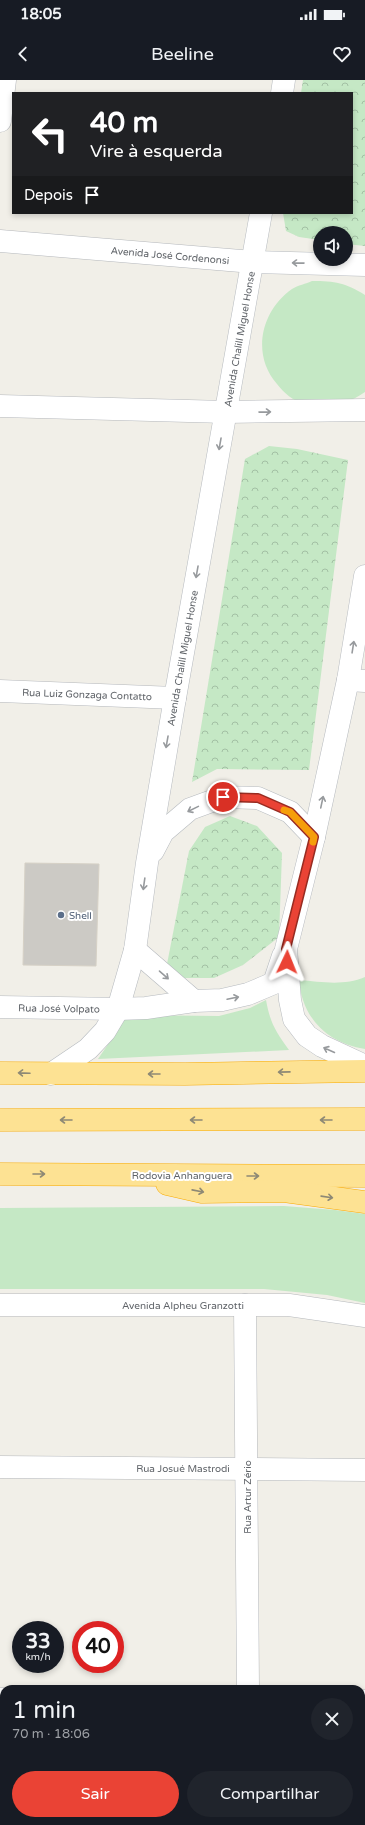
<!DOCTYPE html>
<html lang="pt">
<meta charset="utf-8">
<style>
body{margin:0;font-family:"Varela Round",sans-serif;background:#20242c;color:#f1f3f6;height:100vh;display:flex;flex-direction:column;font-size:15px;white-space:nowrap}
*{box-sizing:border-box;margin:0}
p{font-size:13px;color:#9ea1a6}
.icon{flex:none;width:22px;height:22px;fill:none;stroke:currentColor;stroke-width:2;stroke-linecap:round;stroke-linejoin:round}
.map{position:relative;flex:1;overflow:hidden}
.panel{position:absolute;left:0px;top:1605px;width:365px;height:140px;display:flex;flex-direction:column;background:#171b24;border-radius:12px 12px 0 0;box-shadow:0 2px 6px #0003}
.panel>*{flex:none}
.banner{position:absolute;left:12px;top:12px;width:341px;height:122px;border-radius:0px;box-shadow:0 2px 6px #0003;background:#202124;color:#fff;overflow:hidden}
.fabs{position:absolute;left:313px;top:146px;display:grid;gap:8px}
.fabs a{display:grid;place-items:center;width:40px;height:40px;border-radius:50%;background:#171b24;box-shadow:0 2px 6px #0003;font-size:20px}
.speed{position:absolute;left:12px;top:1541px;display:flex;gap:8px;font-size:20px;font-weight:700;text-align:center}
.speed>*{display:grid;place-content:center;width:52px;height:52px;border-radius:50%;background:#171b24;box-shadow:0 2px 6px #0003;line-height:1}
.speed small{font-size:10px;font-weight:400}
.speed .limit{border:6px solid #d22;background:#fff;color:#111}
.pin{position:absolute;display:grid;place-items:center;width:34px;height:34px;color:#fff;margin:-17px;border:2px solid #fff;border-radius:50%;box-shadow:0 1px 4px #0007}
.me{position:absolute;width:44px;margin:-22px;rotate:2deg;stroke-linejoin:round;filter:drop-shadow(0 0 3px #0008)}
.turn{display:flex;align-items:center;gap:14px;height:84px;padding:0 12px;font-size:18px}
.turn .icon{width:52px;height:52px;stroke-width:2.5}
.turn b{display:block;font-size:28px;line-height:34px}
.then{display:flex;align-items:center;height:38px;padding:0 12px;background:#0003;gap:8px;font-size:15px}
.round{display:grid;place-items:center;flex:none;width:42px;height:42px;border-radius:21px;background:#20242c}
.overview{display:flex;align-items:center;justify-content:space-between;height:68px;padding:0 12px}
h1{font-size:24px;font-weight:600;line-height:30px}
.cta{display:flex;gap:8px;margin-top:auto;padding:8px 12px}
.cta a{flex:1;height:46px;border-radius:24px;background:#ea4335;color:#fff;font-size:16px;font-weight:600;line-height:46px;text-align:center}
.cta a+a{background:#20242c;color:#f1f3f6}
.status{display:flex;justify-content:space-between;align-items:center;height:28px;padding:0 20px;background:#171b24;direction:ltr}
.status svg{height:11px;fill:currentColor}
header{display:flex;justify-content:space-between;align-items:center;height:52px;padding:0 12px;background:#171b24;font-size:18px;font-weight:600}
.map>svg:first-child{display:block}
</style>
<div class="status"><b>18:05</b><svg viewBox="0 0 49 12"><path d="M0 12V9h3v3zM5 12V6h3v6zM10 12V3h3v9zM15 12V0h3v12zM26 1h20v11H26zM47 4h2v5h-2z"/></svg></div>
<header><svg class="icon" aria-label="back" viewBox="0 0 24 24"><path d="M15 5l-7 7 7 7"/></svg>Beeline<svg class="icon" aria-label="heart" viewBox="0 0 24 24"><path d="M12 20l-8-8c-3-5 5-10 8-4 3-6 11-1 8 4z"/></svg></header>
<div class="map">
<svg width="365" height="1745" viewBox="0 0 365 1745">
<defs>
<pattern id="forest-crowns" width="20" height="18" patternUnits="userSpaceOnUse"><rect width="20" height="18" fill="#c5e8c5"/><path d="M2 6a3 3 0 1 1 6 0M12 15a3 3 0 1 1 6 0" fill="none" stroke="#a3c0a4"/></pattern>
</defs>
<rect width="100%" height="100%" fill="#f1efe8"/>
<g fill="#c5e8c5">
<path d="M312 201C335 201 346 203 365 215V312C351 322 342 323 325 323 318 323 310 325 304 323 294 322 283 312 277 304 251 274 261 231 292 209 298 205 306 204 312 201Z"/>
<path d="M365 897V969C327 963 302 938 299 900 322 902 344 906 365 897Z"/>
<path d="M266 920C270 942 275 951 289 970L98 979 128 935 219 936 250 928Z"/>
<path d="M284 1126 335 1130 365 1134V1223L327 1215 264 1209H0V1128Z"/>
</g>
<g fill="url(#forest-crowns)">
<path d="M303 0H365V166L346 164V153H320V160L299 157 286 151 283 133H352V13H301Z"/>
<path d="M269 366 297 369 348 380 309 690 217 689 192 702 245 379Z"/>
<path d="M230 736 257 746 282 773 279 857 243 885 214 898H183L167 884 189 771 205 747Z"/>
</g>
<path fill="#cccac5" stroke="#d6d1c6" d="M25 783 99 784 96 886 23 885Z"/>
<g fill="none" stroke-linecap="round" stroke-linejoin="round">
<defs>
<g id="street">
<path d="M0 41 5 0"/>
<path d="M0 161 253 182"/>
<path d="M0 326 226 332 365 330"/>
<path d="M348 600 365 601"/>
<path d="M0 611 175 618"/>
<path d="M0 1225H289L365 1236"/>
<path d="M245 1225 248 1609"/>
<path d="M0 1387 365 1390"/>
<path d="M0 1619H4"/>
<path d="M361 1621H365"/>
<path d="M245 1745V1741"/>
</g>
<g id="secondary">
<path d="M282 13 284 0"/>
<path d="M253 182 365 185"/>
<path d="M365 496 348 600 314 757 286 869 290 920 294 939 307 956 322 966 365 986"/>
<path d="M153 771 163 752 190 729 223 717 258 718 290 732 314 757"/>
<path d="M135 870 194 921"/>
<path d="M0 927 118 929 146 928 194 921 222 920 248 914 274 903 283 876"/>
<path d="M51 994 88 969 105 951 118 929 135 870 147 783 175 618 261 133"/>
</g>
<g id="highway">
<path d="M0 993 185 994 365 991"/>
<path d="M0 1040 365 1039"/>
<path d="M0 1094 365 1096"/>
<path d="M167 1104 202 1112 284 1111 365 1122"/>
</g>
</defs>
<use href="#street" stroke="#b5b8bc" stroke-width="23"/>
<use href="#secondary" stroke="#b6babf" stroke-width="23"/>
<use href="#highway" stroke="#f9ab00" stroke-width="23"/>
<use href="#street" stroke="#fff" stroke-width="22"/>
<use href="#secondary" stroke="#fff" stroke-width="22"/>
<use href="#highway" stroke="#fde293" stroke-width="22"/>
</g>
<defs><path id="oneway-shaft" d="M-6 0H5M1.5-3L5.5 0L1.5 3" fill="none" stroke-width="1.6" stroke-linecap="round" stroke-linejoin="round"/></defs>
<g stroke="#979a9d">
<use href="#oneway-shaft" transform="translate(298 183) rotate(-179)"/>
<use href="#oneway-shaft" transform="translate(265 332) rotate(-1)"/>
<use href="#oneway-shaft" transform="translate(220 364) rotate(100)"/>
<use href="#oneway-shaft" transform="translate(197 492) rotate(100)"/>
<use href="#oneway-shaft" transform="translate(353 567) rotate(-81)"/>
<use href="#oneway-shaft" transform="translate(167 662) rotate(100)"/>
<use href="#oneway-shaft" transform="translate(322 722) rotate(-78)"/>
<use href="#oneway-shaft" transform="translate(193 729) rotate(154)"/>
<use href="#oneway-shaft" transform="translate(144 804) rotate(98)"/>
<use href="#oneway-shaft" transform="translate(164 895) rotate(41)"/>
<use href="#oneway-shaft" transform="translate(233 918) rotate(-12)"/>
<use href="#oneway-shaft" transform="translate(329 970) rotate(-156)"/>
</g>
<g stroke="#8e8975">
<use href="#oneway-shaft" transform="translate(284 992) rotate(179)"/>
<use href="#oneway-shaft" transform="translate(24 993) rotate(-178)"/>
<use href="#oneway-shaft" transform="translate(154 994) rotate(180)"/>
<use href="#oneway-shaft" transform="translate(66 1040) rotate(180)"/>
<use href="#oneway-shaft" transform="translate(196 1040) rotate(180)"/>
<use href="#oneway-shaft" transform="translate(326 1040) rotate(180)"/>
<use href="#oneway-shaft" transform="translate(39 1094)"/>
<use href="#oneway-shaft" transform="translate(253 1096)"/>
<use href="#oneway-shaft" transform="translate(198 1111) rotate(11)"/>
<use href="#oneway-shaft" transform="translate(327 1117) rotate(8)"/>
</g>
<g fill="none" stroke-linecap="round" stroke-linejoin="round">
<defs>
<path id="route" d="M223 717 258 718 290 732 314 757 286 869 287 882"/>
</defs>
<use href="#route" stroke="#982c22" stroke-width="10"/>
<use href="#route" stroke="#ea4335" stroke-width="7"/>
<path stroke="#f59e0b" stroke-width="7" d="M284 730 290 732 314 757 313 762"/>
</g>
<circle fill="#5c6f8a" stroke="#fff" stroke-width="1.5" cx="61" cy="835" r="4"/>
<g text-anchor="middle" stroke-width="4" stroke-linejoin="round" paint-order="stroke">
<g font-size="10" fill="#5f6368" stroke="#fff">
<text transform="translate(170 175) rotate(5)" y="4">Avenida José Cordenonsi</text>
<text transform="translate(239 259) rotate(-80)" y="4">Avenida Chalill Miguel Honse</text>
<text transform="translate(182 578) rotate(-80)" y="4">Avenida Chalill Miguel Honse</text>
<text transform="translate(87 614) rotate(2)" y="4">Rua Luiz Gonzaga Contatto</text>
<text transform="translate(59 928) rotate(1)" y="4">Rua José Volpato</text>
<text x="182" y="1099">Rodovia Anhanguera</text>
<text x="183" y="1229">Avenida Alpheu Granzotti</text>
<text x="183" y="1392">Rua Josué Mastrodi</text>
<text transform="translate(247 1417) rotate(-90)" y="4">Rua Artur Zério</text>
</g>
<g font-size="10" fill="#4e5e75" stroke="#fff" text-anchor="start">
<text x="69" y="839">Shell</text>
</g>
</g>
</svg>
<div class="fabs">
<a><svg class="icon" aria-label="sound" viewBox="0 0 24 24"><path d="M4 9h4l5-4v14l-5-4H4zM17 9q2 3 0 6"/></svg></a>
</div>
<div class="speed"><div>33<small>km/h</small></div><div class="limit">40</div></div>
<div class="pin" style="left:223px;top:717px;background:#d93025"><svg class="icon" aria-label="arrive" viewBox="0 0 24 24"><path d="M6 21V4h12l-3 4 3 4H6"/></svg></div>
<svg class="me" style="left:287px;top:882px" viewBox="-20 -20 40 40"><path d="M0-17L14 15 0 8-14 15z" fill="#ea4335" stroke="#fff" stroke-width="4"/></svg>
<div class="banner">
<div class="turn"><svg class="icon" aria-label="left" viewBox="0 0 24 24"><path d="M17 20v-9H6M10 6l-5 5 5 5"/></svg><div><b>40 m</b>Vire à esquerda</div></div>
<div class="then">Depois<svg class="icon" aria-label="arrive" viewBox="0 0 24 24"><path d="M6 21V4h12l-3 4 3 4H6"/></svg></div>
</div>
<section class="panel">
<div class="overview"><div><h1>1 min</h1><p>70 m · 18:06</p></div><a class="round"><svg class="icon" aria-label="close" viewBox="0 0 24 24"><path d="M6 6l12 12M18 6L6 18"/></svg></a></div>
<div class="cta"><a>Sair</a><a>Compartilhar</a></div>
</section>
</div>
